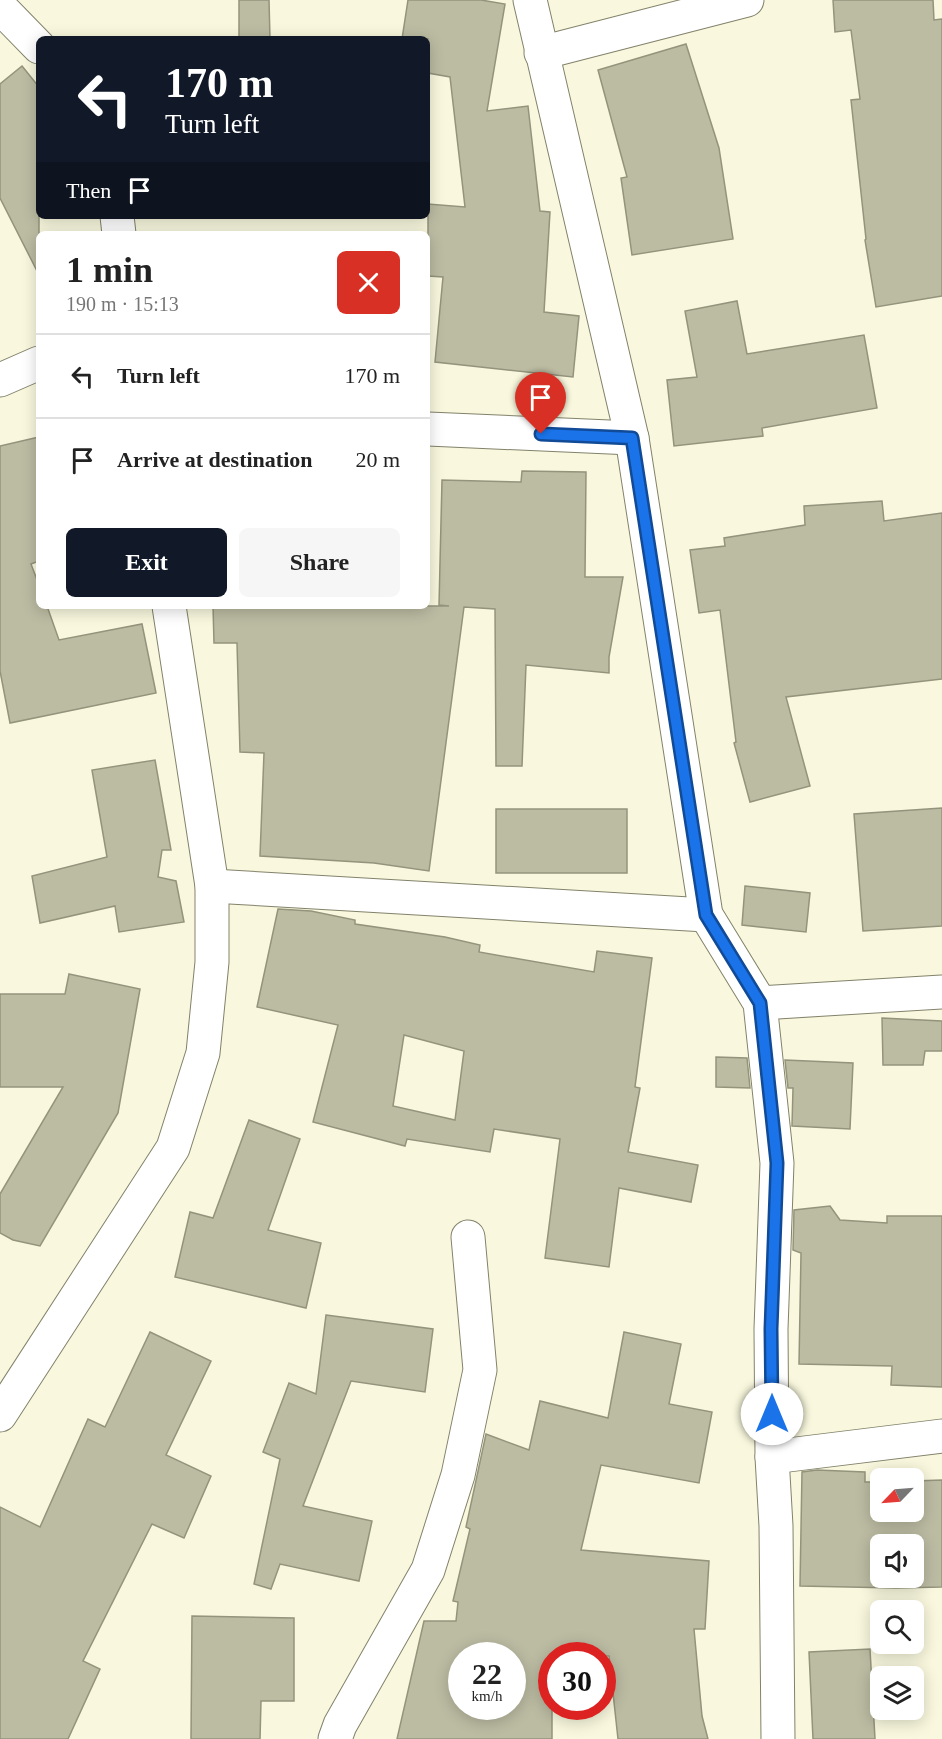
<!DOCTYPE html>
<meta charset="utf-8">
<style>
body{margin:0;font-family:Georgia,serif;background:#f6f6f6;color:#222;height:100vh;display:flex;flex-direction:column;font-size:22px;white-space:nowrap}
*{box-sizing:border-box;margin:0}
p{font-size:20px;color:#767676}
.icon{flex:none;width:33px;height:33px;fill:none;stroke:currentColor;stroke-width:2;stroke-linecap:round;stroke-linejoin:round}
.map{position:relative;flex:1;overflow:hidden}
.sheet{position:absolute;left:36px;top:231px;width:394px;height:378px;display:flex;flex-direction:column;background:#fff;border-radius:9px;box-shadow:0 3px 15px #0003}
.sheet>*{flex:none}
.banner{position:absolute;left:36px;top:36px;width:394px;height:183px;border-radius:9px;box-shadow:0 3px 15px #0003;background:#111827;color:#fff;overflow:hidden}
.needle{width:39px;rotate:245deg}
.tools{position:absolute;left:870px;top:1468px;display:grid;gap:12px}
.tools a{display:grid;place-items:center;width:54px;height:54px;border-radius:9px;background:#fff;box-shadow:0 3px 15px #0003;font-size:30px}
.speed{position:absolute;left:448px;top:1642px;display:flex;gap:12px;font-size:30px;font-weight:700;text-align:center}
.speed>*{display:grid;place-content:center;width:78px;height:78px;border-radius:50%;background:#fff;box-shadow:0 3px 15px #0003;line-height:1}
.speed small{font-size:15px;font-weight:400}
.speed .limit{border:9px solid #d22;background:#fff;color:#111}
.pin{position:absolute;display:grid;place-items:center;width:51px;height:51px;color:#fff;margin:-62px -26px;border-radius:50% 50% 50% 0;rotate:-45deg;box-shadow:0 0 6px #0007}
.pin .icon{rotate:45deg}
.me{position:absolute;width:66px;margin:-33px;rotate:0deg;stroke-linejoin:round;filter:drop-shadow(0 0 4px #0008)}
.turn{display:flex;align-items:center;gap:21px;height:126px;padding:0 30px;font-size:27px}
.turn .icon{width:78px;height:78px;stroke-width:2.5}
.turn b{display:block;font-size:42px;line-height:51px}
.then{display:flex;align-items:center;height:57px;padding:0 30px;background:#0003;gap:12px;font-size:22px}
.round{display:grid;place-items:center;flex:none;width:63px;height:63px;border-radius:9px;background:#f6f6f6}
.headline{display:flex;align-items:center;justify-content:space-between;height:102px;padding:0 30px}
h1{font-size:36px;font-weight:700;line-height:45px}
.cta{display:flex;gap:12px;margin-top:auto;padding:12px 30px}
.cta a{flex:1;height:69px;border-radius:9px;background:#111827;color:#fff;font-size:24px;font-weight:700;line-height:69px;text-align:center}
.cta a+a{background:#f6f6f6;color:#222}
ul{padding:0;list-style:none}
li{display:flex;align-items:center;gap:18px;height:84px;padding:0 30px;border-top:2px solid #e0e0e0}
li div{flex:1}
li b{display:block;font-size:22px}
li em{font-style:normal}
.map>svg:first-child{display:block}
</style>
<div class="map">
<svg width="942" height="1739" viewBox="0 0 942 1739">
<rect width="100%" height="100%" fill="#f9f8de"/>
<g fill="#bcbca3" stroke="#94937c" stroke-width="1.5" fill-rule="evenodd">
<path d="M239 0H269L270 39H239Z"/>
<path d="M408 0H481L505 4 487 111 528 106 540 211 550 212 544 312 579 316 573 377 435 362 443 277 428 276V204L465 207 450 77 428 73V39H402Z"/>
<path d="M833 0H933L934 20 942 19V296L876 307 865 240 866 239 851 100 860 99 851 30 835 32Z"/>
<path d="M686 44 719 148 733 239 632 255 621 178 627 177 598 70Z"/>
<path d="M22 66 39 87V275L0 198V84Z"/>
<path d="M737 301 747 354 864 335 877 408 762 428 763 436 674 446 667 380 697 377 685 311Z"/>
<path d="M39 437V561L31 564 39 585V606H47L59 640 142 624 156 693 10 723 0 671V446Z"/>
<path d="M522 471 586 472 585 577H623L609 657V673L526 665 522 766H496L495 609 464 607 429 871 374 863 260 856 264 753 240 752 237 643H214L213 606H449L439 605 442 480 521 482Z"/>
<path d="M882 501 884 521 942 513V679L786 697 810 786 750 802 734 743 736 742 720 610 699 613 690 550 725 546 724 538 805 525 804 506Z"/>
<path d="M155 760 171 850H162L158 877 176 881 184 922 119 932 115 906 40 923 32 876 107 857 92 770Z"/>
<path d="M942 808V926L863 931 854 814Z"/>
<rect x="496" y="809" width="131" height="64"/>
<path d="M745 886 810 893 806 932 742 925Z"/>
<path d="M278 909 311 911 355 920V924L445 937 480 945 479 952 594 972 597 951 652 958 635 1087 640 1088 628 1152 698 1165 691 1202 619 1188 609 1267 545 1258 560 1139 494 1129 490 1152 407 1139 405 1146 313 1122 338 1025 257 1007ZM404 1035 464 1051 455 1120 393 1106Z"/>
<path d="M69 974 140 989 118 1113 40 1246 13 1240 0 1233V1194L63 1087H0V994H65Z"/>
<path d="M882 1018 942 1021V1051H925L923 1065H883Z"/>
<path d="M716 1057 747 1058 750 1088 716 1087Z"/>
<path d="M785 1060 853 1063 850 1129 792 1126 793 1088H788Z"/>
<path d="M249 1120 300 1139 268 1230 321 1243 306 1308 175 1277 190 1212 213 1218Z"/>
<path d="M830 1206 840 1220 887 1223V1216H942V1387L891 1385 892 1366 799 1364 801 1253 793 1250 794 1210Z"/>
<path d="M326 1315 433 1329 425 1392 351 1381 303 1506 372 1521 359 1581 280 1564 271 1589 254 1584 280 1459 263 1452 289 1383 316 1394Z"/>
<path d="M150 1332 211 1361 166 1455 211 1476 184 1538 152 1524 83 1661 100 1669 68 1739H0V1507L40 1527 88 1419 105 1427Z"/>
<path d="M624 1332 681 1344 669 1404 712 1412 699 1483 601 1465 581 1550 709 1561 705 1629H694L702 1716 708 1739H618L609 1656H552V1739H397L424 1621H456L458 1602 453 1601 470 1529 466 1527 486 1434 529 1450 540 1401 608 1418ZM462 1656H513V1707H462Z"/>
<path d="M817 1470 865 1472V1482H880V1512H914V1481L942 1480V1587L896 1588 800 1586 802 1472ZM880 1545H914V1578H880Z"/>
<path d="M192 1616 294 1618V1701H261L260 1739H191Z"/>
<path d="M870 1649 875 1739H813L809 1652Z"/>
</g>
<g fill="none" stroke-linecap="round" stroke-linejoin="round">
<defs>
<g id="minor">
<path d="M530 0 632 438 706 915 760 1003 777 1163 771 1329 772 1457 776 1526 778 1739"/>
<path d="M0 7 39 47"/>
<path d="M541 53 747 0"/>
<path d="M117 216 119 234"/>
<path d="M0 380 39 363"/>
<path d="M428 429 632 438"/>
<path d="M212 886 706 915"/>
<path d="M760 1003 942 992"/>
<path d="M0 1415 173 1148 203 1053 212 962V886L169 606"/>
<path d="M772 1457 942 1436"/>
<path d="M335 1739 340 1725 428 1570 458 1475 480 1370 468 1237"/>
</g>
</defs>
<use href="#minor" stroke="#82826b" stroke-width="35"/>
<use href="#minor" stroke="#fff" stroke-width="33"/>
</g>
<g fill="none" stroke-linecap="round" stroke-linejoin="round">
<defs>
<path id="route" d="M541 434 632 438 706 915 760 1003 777 1163 771 1329 772 1414"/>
</defs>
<use href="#route" stroke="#114b97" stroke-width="15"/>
<use href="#route" stroke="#1a73e8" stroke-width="10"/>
</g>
</svg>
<div class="tools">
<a><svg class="needle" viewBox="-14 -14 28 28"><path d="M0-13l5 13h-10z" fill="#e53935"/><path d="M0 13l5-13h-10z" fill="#767676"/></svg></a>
<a><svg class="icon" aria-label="sound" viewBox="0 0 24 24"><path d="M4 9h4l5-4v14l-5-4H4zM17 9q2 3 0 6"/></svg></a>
<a><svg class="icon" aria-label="search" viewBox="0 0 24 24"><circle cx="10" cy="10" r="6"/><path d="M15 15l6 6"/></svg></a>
<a><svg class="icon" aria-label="layers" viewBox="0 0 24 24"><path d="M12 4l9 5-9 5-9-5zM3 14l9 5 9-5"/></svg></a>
</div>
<div class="speed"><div>22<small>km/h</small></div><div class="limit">30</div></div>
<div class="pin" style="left:541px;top:434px;background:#d93025"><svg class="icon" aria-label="arrive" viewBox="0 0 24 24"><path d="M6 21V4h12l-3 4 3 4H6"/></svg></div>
<svg class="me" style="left:772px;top:1414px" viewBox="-20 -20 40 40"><circle r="19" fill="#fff"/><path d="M0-13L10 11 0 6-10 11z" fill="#1a73e8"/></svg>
<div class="banner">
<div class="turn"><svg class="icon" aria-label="left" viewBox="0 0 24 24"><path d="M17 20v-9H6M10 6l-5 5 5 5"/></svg><div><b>170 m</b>Turn left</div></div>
<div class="then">Then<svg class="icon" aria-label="arrive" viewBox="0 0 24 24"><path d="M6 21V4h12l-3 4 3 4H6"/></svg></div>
</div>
<section class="sheet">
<div class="headline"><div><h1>1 min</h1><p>190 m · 15:13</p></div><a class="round" style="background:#d93025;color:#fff"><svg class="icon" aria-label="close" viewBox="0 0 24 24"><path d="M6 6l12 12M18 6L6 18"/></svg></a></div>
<ul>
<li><svg class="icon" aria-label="left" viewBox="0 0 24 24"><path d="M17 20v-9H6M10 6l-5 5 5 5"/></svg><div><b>Turn left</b></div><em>170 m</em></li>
<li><svg class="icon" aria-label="arrive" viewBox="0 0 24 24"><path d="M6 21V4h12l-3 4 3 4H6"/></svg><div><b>Arrive at destination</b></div><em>20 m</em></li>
</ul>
<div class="cta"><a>Exit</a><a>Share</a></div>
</section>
</div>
